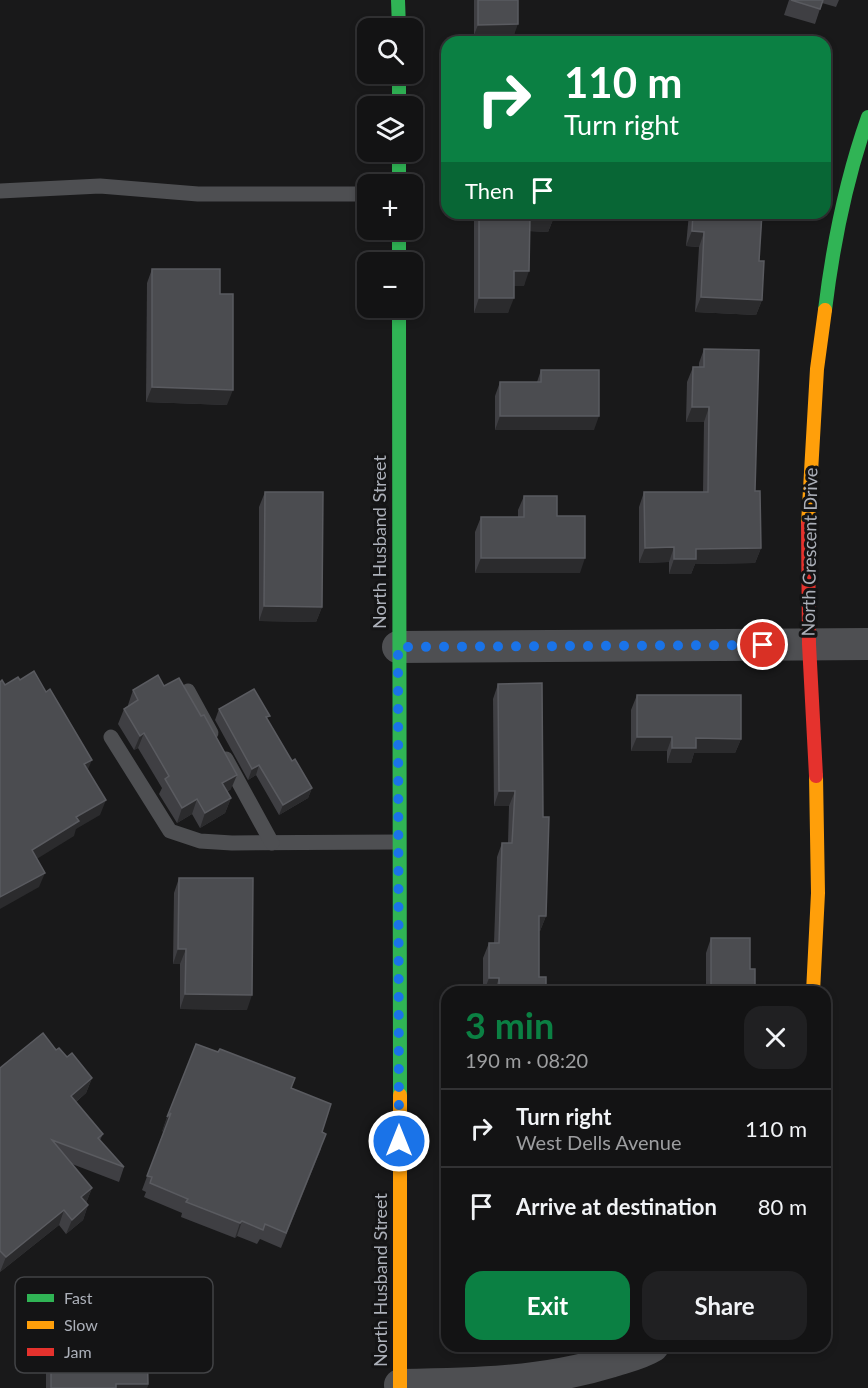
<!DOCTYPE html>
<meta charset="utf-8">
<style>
body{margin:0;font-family:Lato,sans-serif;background:#202022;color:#f1f3f6;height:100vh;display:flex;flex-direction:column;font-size:22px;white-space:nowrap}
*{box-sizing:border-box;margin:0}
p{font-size:20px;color:#9d9ea0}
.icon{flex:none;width:33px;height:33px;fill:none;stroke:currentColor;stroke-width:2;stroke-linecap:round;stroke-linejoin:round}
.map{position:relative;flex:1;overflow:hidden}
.sheet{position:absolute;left:441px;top:986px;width:390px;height:366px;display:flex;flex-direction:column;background:#131314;border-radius:18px;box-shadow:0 3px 9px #0003,0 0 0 2px #323234}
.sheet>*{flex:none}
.top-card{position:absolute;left:441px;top:36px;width:390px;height:183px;border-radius:18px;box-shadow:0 3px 9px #0003,0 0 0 2px #323234;background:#0b8043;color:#fff;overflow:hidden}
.tools{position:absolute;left:357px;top:18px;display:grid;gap:12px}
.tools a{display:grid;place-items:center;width:66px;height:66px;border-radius:12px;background:#131314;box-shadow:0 3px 9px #0003,0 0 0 2px #323234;font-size:30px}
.pin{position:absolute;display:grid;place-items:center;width:51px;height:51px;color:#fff;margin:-26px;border:3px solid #fff;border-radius:50%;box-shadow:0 2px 6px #0007}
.me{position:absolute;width:66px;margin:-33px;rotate:0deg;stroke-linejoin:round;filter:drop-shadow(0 0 4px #0008)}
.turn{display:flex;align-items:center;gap:21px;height:126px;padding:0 24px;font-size:27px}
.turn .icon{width:78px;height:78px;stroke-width:2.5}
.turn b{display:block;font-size:42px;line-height:51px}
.then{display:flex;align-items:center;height:57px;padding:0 24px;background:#0003;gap:12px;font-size:22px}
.round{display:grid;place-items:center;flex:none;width:63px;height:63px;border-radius:18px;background:#202022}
.headline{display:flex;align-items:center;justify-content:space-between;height:102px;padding:0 24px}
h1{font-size:36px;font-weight:700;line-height:45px;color:#0b8043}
.primary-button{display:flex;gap:12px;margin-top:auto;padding:12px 24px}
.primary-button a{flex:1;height:69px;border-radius:18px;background:#0b8043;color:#fff;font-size:24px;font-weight:700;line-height:69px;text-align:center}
.primary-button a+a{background:#202022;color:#f1f3f6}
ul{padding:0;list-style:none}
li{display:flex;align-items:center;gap:18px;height:78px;padding:0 24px;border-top:2px solid #323234}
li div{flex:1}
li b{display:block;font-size:22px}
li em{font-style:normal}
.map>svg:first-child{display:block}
</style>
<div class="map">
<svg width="868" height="1388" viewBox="0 0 868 1388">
<rect width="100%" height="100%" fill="#19191a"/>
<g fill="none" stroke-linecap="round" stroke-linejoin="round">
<g stroke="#4e4f52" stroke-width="15">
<path d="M0 191 100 186 198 194H368"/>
<path d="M188 691 211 733"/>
<path d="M111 737 170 831 200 841 232 843 398 842"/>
<path d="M226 759 272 843"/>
</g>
<g stroke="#4e4f52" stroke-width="32">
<path d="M398 647 868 644"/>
<path d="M400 1385C471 1384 542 1383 610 1362 625 1357 640 1354 653 1346"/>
</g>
<g stroke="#30b455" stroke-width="14">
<path d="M398 0 399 28"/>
<path d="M399 74V106"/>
<path d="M399 152V184"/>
<path d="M399 230V262"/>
<path d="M399 308 400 1095"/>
<path d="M825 310C833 244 846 179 868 117"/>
</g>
<g stroke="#ff9f0a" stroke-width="14">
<path d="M808 524 817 369 825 310"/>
<path d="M813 992 818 893 816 776"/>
<path d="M400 1095V1388"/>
</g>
<path stroke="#e5322d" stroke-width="14" d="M808 524 809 644 816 776"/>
</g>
<g fill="#3f3f43">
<path d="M474 0H518L514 35H474Z"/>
<path d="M789 0H839L836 7 822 3 815 24 784 15Z"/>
<path d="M474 213H554V217L548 232 530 231 524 286H514L508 313H474Z"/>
<path d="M689 213H762L759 261 762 300 756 315 695 312 699 247 686 246Z"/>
<path d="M152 269 220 294 227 405 146 402 147 283Z"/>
<path d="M704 349 755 491 761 548 755 563 695 564 691 574H669V562L639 563V507L644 492H703L704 422H686L687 382 693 367H699V363Z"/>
<path d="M541 370 594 430H495V396L500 382H537Z"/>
<path d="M265 492 322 607 316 622 259 621V507Z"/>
<path d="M524 496 557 516 580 573H475V532L481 517H518V510Z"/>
<path d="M498 684 543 817 546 916 540 931H539V977L546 992H483V958L489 943H494L497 857 502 843H508L509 806H494L493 699Z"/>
<path d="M164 686 231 789 227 792 231 798 225 813 200 828 192 814 177 823 159 794 162 788 138 748 134 750 118 724 124 709 128 706V705L133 690Z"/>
<path d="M637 695 741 739 735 753H694L691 763H667V751H631V710Z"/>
<path d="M219 709 268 720 292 761 312 788 308 798 279 815 256 775 248 780 215 720Z"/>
<path d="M179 878 247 1010 180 1009V964H173L174 893Z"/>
<path d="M711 938 750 969 755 992H706V953Z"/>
<path d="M67 1057 92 1078 86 1093 76 1102 103 1134 100 1140 124 1167 119 1182 72 1164 92 1188 86 1203 88 1205 83 1220 66 1234 59 1225 0 1272V1068Z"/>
<path d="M291 1088 322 1132 321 1149 281 1248 260 1239 257 1244 237 1236 235 1238 181 1217 182 1213 144 1197 146 1192 142 1190 165 1128 162 1132 167 1117Z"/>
<path d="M84 1294 137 1340 148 1384 147 1388H46V1352L51 1337H79V1309Z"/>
</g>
<g fill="#2b2b2d">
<path d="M518 24 514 35H474L478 25Z"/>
<path d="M530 216 554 217 548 232 525 231Z"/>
<path d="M692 231 704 232 699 247 686 246Z"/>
<path d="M514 271H529L524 286H508Z"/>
<path d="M701 297 762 300 756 315 695 312Z"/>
<path d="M479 298H514L508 313H474Z"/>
<path d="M152 387 233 390 227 405 146 402Z"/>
<path d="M692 407H709L704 422H686Z"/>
<path d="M500 416H599L594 430H495Z"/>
<path d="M674 547 669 562 639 563 645 548Z"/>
<path d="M761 548 755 563 695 564 691 574H669L674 559 696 549Z"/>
<path d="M481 558H585L580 573H475Z"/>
<path d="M264 606 322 607 316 622 259 621Z"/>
<path d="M144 733 138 748 134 750 140 736Z"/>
<path d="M637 737H672L667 751H631Z"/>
<path d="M696 738 741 739 735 753H694L691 763H667L672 748Z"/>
<path d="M92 760 86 774 84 764Z"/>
<path d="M259 765 256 775 248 780 252 769Z"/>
<path d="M237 775 231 789 217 798 222 783Z"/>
<path d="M312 788 308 798 279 815 283 805Z"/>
<path d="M499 791H515L509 806H494Z"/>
<path d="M231 798 225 813 200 828 205 813Z"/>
<path d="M197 799 192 814 177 823 182 808Z"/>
<path d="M106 800 100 815 76 829 74 836 27 865 32 850 76 817Z"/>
<path d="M45 873 39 887 0 909V897Z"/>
<path d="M539 916H546L540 931H533Z"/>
<path d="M178 949H186L180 964H173Z"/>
<path d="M489 978H499L494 992H484Z"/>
<path d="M185 994 252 995 247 1010 180 1009Z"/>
<path d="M92 1078 86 1093 65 1111 71 1096Z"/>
<path d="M171 1113 166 1128 162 1132 167 1117Z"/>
<path d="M92 1188 86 1203 81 1197Z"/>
<path d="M88 1205 83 1220 66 1234 72 1220Z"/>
<path d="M64 1210 59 1225 0 1272 6 1257Z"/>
<path d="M242 1221 237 1236 235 1238 240 1223Z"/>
<path d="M116 1384H148L147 1388H114Z"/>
</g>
<g fill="#4b4c50" stroke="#5a5b60" stroke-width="1.5">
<path d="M478 0H518V24L478 25Z"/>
<path d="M791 0H823L820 9Z"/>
<path d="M479 213H554V217L530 216 529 271H514V298H479Z"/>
<path d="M693 213H762L759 261H764L762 300 701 297 704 232 692 231Z"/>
<path d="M152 269H220V294H233V390L152 387Z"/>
<path d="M704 349 759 350 755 491H760L761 548 696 549V559H674V547L645 548 644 492H708L709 407H692L693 367H704Z"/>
<path d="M541 370H599V416H500V382H541Z"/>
<path d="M265 492H323L322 607 264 606Z"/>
<path d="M524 496H557V516H585V558H481V517H524Z"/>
<path d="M34 671 46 692 50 689 92 760 84 764 106 800 76 817 79 821 32 850 45 873 0 897V682L2 680 5 685 18 677 20 680Z"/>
<path d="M158 675 164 686 179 678 201 716 204 715 237 775 222 783 231 798 205 813 197 799 182 808 165 779 169 776 144 733 140 736 124 709 138 700 133 690Z"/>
<path d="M542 683 543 817H549L546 916H539V977H546V992H499V978H489V943H499L502 843H512L515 791H499L498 684Z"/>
<path d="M254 689 270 716 266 717 292 761 295 759 312 788 283 805 259 765 252 769 219 709Z"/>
<path d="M637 695H741V739L696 738V748H672V737H637Z"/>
<path d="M179 878H253L252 995 185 994 186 949H178Z"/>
<path d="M711 938H750V969H755V992H711Z"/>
<path d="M43 1033 56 1050 59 1048 67 1057 72 1053 92 1078 71 1096 103 1134 98 1138 124 1167 52 1140 92 1188 81 1197 88 1205 72 1220 64 1210 6 1257 0 1251V1068Z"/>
<path d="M196 1044 218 1052 220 1049 295 1078 291 1088 331 1104 322 1132 326 1134 286 1233 265 1224 263 1230 242 1221 240 1223 186 1202 188 1199 150 1183 152 1177 147 1176 171 1113 167 1117Z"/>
<path d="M137 1293V1340L147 1339 148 1384H116V1388H51V1337H84V1294Z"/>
</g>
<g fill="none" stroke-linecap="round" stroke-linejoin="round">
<path stroke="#1a73e8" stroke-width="10" stroke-dasharray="0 18" d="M399 1141 398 647 763 645"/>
</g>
<g text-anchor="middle" stroke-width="6" stroke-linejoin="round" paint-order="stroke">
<g font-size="18" fill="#acb0b9" stroke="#141415">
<text transform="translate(380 542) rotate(-90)" y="6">North Husband Street</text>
<text transform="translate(810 552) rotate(-89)" y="6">North Crescent Drive</text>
<text transform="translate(381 1280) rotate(-90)" y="6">North Husband Street</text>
</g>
</g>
<rect x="15" y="1277" width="198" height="96" rx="9" fill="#141415" stroke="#424346" stroke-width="1.5"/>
<rect x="27" y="1294" width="27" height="8" fill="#30b455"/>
<rect x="27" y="1321" width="27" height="8" fill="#ff9f0a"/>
<rect x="27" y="1348" width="27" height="8" fill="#e5322d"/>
<g font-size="16" fill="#acb0b9">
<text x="64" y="1304">Fast</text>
<text x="64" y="1331">Slow</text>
<text x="64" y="1358">Jam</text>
</g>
</svg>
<div class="tools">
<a><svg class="icon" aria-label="search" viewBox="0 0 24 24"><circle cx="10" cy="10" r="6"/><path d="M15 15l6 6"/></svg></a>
<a><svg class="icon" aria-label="layers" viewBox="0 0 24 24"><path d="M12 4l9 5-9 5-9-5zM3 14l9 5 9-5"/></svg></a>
<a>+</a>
<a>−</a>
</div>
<div class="pin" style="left:763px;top:645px;background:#d93025"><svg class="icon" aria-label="arrive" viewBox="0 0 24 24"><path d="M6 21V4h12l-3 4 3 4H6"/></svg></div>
<svg class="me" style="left:399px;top:1141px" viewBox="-20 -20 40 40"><circle r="17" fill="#1a73e8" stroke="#fff" stroke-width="3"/><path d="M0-11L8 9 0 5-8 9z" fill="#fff"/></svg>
<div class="top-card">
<div class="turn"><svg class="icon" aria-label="right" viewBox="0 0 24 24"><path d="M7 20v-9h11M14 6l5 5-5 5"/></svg><div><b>110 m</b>Turn right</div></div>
<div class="then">Then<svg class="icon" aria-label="arrive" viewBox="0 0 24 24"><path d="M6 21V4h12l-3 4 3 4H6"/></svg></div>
</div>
<section class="sheet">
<div class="headline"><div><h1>3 min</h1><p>190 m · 08:20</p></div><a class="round"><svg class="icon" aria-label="close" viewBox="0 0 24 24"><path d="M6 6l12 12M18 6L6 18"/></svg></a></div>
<ul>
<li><svg class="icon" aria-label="right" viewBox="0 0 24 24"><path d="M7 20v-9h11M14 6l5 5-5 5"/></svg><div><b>Turn right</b><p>West Dells Avenue</p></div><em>110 m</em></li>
<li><svg class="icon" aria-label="arrive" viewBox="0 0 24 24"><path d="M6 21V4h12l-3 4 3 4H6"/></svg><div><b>Arrive at destination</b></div><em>80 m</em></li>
</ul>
<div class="primary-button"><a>Exit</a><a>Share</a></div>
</section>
</div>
